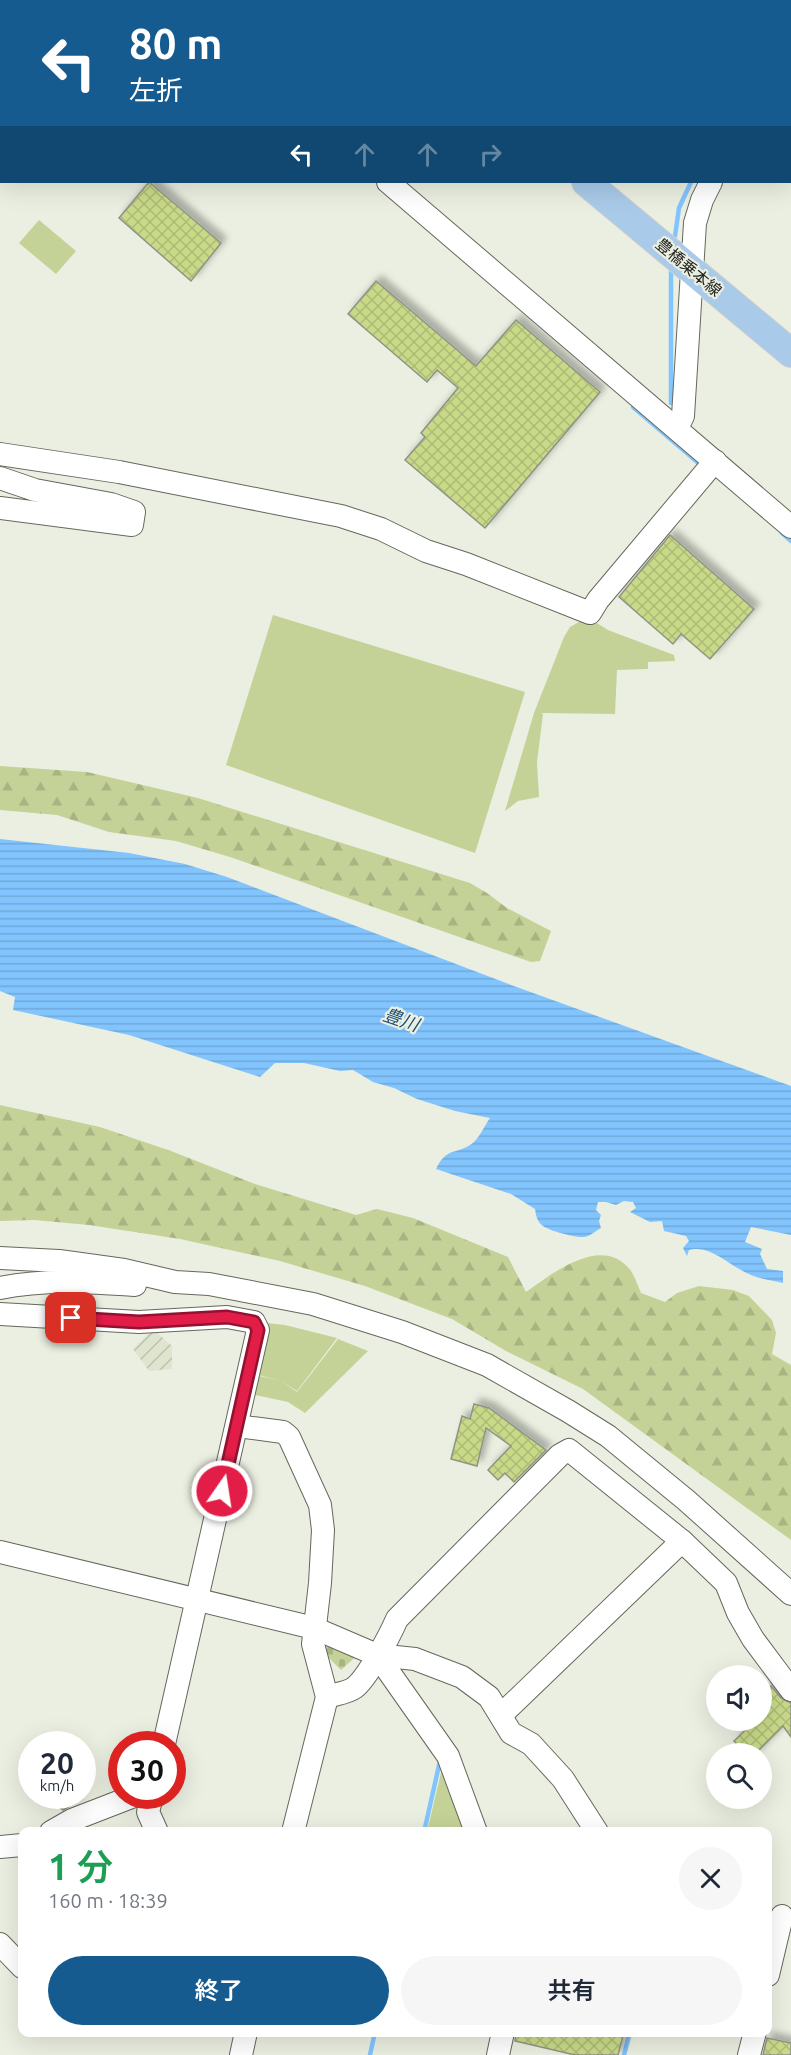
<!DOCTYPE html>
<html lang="ja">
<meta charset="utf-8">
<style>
body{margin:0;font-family:Ubuntu,"Noto Sans JP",sans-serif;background:#f6f6f7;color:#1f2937;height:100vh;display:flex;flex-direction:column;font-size:22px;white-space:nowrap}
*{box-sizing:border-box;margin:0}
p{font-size:20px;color:#747a83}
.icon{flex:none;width:33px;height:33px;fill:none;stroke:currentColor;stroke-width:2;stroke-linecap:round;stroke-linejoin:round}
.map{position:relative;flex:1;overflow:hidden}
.details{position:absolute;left:18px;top:1827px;width:754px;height:210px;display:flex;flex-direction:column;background:#fff;border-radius:12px;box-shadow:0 6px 24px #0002}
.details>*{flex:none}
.banner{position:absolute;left:0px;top:0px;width:792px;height:183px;box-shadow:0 6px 24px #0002;background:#155b8f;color:#fff;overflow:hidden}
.controls{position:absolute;left:706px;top:1665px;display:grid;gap:12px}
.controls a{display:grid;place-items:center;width:66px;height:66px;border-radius:50%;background:#fff;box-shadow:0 6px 24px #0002;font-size:30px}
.speed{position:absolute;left:18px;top:1731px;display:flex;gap:12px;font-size:30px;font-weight:700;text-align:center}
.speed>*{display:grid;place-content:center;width:78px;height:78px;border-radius:50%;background:#fff;box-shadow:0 6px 24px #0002;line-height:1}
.speed small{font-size:15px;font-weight:400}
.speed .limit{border:9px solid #d22;background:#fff;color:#111}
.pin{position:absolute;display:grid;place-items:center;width:51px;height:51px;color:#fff;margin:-26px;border-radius:12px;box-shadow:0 3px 9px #0006}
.me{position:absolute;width:66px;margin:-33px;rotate:13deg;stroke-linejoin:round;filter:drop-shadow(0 0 4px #0008)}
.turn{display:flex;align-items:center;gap:21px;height:126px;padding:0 30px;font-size:27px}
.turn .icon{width:78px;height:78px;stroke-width:2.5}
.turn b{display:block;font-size:42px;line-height:51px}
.lanes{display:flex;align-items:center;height:57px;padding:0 30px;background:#0003;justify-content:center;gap:30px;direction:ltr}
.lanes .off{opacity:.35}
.round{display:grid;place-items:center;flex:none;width:63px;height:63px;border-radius:32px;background:#f6f6f7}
.summary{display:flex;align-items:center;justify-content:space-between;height:102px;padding:0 30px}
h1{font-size:36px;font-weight:600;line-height:45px;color:#1e9e55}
.cta{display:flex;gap:12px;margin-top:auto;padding:12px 30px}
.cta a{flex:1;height:69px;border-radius:36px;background:#155b8f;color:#fff;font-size:24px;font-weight:600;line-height:69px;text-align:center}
.cta a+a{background:#f6f6f7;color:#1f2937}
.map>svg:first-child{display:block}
</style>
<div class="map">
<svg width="791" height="2055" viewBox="0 0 791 2055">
<defs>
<pattern id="industrial-furrows" width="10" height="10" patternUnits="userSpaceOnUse" patternTransform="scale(1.5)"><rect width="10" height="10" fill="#dee4ce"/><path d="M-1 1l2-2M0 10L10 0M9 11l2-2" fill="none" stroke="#bec3b0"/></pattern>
<pattern id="forest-firs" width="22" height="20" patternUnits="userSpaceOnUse" patternTransform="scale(1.5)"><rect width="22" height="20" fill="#c4d297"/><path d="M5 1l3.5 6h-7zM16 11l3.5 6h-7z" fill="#a8b482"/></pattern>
<pattern id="cemetery-stones" width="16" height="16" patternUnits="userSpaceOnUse" patternTransform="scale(1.5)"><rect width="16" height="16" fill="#c4d297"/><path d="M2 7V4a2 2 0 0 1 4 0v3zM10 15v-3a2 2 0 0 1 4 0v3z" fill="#a8b482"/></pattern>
<pattern id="water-rules" width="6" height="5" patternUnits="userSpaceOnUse" patternTransform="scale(1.5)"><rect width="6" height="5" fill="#82c4fe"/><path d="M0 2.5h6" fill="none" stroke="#70a8d9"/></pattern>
<pattern id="building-cross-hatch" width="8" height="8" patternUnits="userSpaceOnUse" patternTransform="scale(1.5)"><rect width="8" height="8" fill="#c8da88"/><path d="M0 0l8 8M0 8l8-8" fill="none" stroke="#acbb75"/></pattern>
<filter id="shadow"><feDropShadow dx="5.5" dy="-5.5" stdDeviation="3" flood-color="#0004"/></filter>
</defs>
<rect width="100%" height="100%" fill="#ebefe1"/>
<path fill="url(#industrial-furrows)" d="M153 1329 172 1346V1369L149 1371 133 1349Z"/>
<g fill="#c4d297">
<path d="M39 220 76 251 56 274 19 243Z"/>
<path d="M273 615 525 692 475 853 226 765Z"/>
<path d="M584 619 592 620 608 630 674 655 675 661 648 662V669L617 670 615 714 541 713 543 714 537 762 539 797 518 801 505 811 534 713 564 637 570 627Z"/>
<path d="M266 1323 285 1325 337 1338 297 1391 281 1381 297 1392 338 1339 368 1351 305 1413 288 1402 250 1394 255 1375 281 1381 255 1374Z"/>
<path d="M443 1764 468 1831 427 1832Z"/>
</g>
<g fill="url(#forest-firs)">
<path d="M0 766 87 772 198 798 470 883 487 893 507 908 551 931 540 961 531 962 230 857 176 841 109 832 57 815 0 810Z"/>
<path d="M0 1105 100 1127 171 1151 255 1184 356 1215 377 1209 413 1218 508 1257 526 1292C553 1273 603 1233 631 1271 635 1277 638 1286 641 1293L665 1302 677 1293 699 1286 733 1290 749 1296 772 1320 776 1333 772 1354 791 1365V1540L583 1389 506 1351 452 1319 365 1286 280 1261 180 1239 89 1225 34 1220 0 1221Z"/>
</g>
<path fill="url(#cemetery-stones)" d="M334 1640 361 1652 341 1670 322 1651Z"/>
<path fill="url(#water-rules)" d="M0 839 129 853 185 864 227 877 511 985 791 1086V1235L751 1227 745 1242 762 1249 760 1254 767 1269 783 1271V1283C768 1280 754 1278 741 1270 726 1262 708 1245 689 1250L687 1256 683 1248 689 1241 686 1236 664 1231 662 1221 650 1222 630 1212 636 1208 633 1202 624 1201 616 1205 606 1202H598L596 1210 601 1215 599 1221 601 1228C595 1231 591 1236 584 1237 576 1238 550 1231 543 1226 537 1222 536 1215 535 1209L511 1194 436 1169C447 1147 454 1155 470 1145 479 1140 484 1126 490 1118L455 1111 417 1099 394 1088 373 1082 353 1070 340 1071 304 1063H275L260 1077 129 1035 13 1010 15 997 0 991Z"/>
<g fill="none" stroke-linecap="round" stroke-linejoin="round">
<g stroke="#82c4fe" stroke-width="4.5">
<path d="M561 0 562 2"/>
<path d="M769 0 771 2"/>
<path d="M790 17H791"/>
<path d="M790 42 791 41"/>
<path d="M675 236 679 208 691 182"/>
<path d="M671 272V403"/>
<path d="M633 407 702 466"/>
<path d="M782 533 791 541"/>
<path d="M424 1832 440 1761"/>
<path d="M370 2055 375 2032"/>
<path d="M624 2055 630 2032"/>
</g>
</g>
<g fill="url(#building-cross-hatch)" stroke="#8f9386" stroke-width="1.5" filter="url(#shadow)">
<path d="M149 182 221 243 191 281 119 218Z"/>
<path d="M376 281 476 366 516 320 600 392 485 528 405 460 425 437 421 433 458 388 437 370 427 382 348 314Z"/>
<path d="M670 535 754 609 710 659 681 634 673 644 619 597Z"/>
<path d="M474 1404 489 1408 546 1450 514 1482 505 1473 498 1480 488 1470 511 1446 486 1428 477 1466 451 1459 462 1416 470 1419Z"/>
<path d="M771 1686 781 1698 791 1703V1737L783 1726 755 1754H746L734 1741 756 1720H762V1693Z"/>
<path d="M45 1796H69L77 1802 63 1810Z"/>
<path d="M516 2032H624L618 2055H575L515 2041Z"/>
<path d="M767 2038 791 2043V2055H763Z"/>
</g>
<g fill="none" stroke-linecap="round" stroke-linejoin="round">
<defs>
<g id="minor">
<path d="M574 0 575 2"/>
<path d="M91 2 92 0"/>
<path d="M0 21 2 22"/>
<path d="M790 90H791"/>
<path d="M0 149 2 147"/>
<path d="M388 182 791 527"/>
<path d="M677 428 683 416 695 223 702 200 711 182"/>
<path d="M0 454 119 472 341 516 381 529 426 551 466 564 590 613 598 600 715 461"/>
<path d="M0 478 35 490 111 504 134 512 132 525 0 508"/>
<path d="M0 1258 59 1261 124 1270 175 1282 209 1284 313 1304 402 1332 487 1365 568 1411 608 1436 686 1500 791 1594"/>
<path d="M0 1288C42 1279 92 1282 135 1285"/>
<path d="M0 1314 139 1322 227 1317 254 1322 258 1330 164 1744"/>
<path d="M237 1426 283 1432 289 1437 320 1505 323 1530 320 1583 313 1644 327 1697 293 1832"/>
<path d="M0 1552 314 1628 377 1655 415 1659 462 1677 489 1697 511 1733 531 1744 563 1779 597 1832"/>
<path d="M377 1655 448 1756 476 1832"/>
<path d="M327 1697C335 1694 347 1693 354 1688 367 1679 390 1635 397 1619L560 1455 569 1450 682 1541 726 1583 738 1613 753 1639 791 1690"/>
<path d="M501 1715 682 1541"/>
<path d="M152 1796 148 1812 157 1832"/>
<path d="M51 1832 72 1820 134 1796"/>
<path d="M0 1847 22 1845"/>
<path d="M0 1944 22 1967"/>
<path d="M768 1975 782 1916"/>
<path d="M241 2055 246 2032"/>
<path d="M498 2055 503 2032"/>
<path d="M749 2055 755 2032"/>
</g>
<g id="major">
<path d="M370 0 371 2"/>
<path d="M586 182 791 353"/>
</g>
</defs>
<use href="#minor" stroke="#65685c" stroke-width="24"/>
<use href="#major" stroke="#cfcfce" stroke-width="30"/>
<use href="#minor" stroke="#fff" stroke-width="22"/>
<use href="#major" stroke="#a9cae9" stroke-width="28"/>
</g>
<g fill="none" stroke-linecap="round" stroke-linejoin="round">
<defs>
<path id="route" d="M71 1318 139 1322 227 1317 254 1322 258 1330 222 1491"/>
</defs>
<use href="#route" stroke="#92132f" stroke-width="15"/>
<use href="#route" stroke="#e11d48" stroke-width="10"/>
</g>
<g text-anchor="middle" stroke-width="4.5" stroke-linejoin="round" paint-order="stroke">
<g font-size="16" fill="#23241f" stroke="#ebefe1">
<text transform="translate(689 267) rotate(40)" y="6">豊橋乗本線</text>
</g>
<g font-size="18" font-style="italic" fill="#1f4e74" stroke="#ebefe1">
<text transform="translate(401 1020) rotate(19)" y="6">豊川</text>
</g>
</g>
</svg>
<div class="controls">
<a><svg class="icon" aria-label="sound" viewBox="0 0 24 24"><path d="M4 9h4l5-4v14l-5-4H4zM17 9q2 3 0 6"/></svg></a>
<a><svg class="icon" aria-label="search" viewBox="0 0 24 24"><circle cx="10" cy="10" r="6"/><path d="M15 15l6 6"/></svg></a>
</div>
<div class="speed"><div>20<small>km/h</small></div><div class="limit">30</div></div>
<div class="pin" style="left:71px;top:1318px;background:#d93025"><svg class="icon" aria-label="arrive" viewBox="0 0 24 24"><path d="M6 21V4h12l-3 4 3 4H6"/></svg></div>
<svg class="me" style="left:222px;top:1491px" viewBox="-20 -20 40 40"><circle r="17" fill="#e11d48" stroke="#fff" stroke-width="3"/><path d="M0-11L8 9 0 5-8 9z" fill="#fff"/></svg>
<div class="banner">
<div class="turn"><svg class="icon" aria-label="left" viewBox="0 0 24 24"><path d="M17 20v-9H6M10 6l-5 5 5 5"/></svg><div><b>80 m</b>左折</div></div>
<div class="lanes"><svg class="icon" aria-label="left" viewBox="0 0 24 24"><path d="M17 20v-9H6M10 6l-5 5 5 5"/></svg><svg class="icon off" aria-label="ahead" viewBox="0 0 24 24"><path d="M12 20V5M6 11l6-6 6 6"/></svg><svg class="icon off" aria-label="ahead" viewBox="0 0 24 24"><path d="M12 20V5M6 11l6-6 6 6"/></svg><svg class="icon off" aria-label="right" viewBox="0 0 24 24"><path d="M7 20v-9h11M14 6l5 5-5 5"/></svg></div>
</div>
<section class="details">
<div class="summary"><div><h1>1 分</h1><p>160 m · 18:39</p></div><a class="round"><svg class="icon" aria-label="close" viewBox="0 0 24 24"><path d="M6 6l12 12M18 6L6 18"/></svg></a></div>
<div class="cta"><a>終了</a><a>共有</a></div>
</section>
</div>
